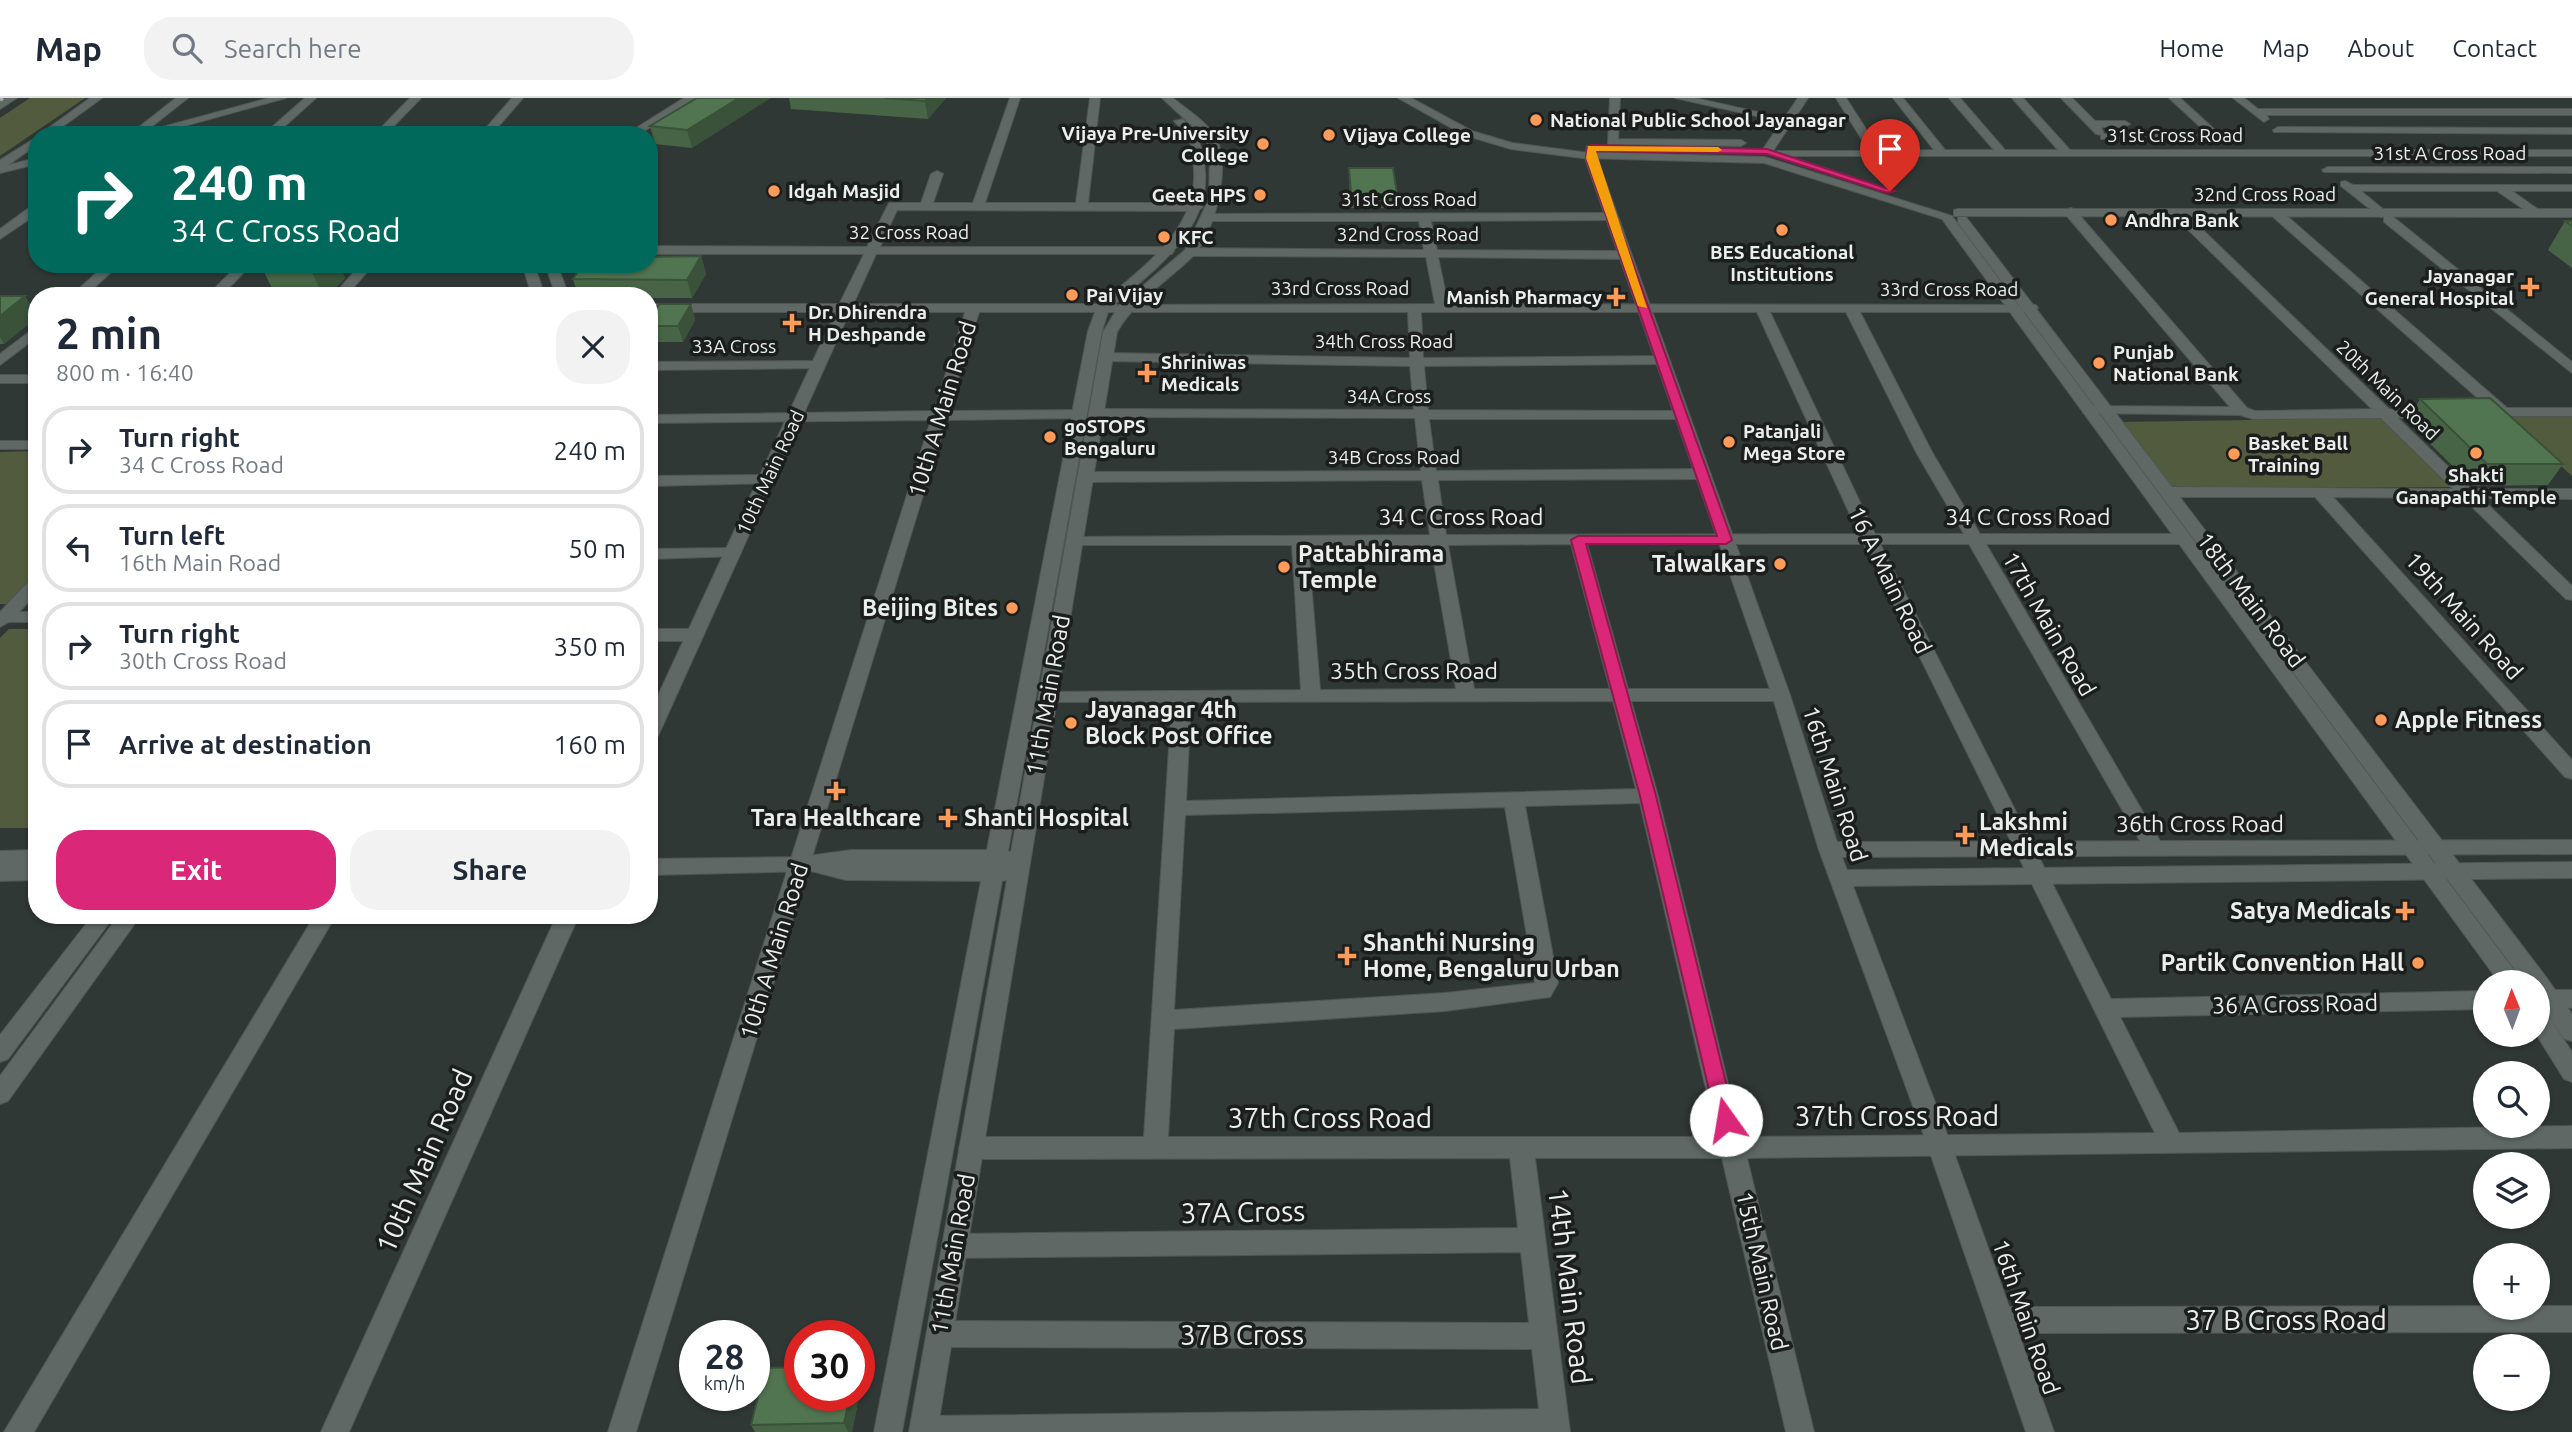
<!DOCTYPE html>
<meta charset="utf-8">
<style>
body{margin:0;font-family:Ubuntu,sans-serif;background:#f2f2f3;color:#1f2937;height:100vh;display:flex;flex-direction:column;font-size:26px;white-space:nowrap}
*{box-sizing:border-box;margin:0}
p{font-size:23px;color:#747a83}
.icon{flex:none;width:38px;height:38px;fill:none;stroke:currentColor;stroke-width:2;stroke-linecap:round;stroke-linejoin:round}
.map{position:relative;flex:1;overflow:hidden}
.drawer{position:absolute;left:28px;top:189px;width:630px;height:637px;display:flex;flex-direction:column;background:#fff;border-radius:28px;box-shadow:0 2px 5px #0004}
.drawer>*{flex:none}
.top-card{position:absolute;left:28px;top:28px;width:630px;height:147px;border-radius:28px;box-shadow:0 2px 5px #0004;background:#00695c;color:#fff;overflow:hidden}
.needle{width:46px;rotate:359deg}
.tools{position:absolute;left:2473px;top:872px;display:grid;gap:14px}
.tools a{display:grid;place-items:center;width:77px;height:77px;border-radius:50%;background:#fff;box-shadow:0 2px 5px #0004;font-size:35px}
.speed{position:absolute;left:679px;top:1222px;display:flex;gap:14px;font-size:35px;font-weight:700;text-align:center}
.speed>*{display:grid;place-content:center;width:91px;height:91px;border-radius:50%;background:#fff;box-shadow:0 2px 5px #0004;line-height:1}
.speed small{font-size:18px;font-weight:400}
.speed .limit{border:10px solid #d22;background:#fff;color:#111}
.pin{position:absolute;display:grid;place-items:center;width:60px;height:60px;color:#fff;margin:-72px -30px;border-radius:50% 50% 50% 0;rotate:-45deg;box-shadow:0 0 7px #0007}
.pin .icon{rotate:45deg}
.me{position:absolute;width:77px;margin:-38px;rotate:347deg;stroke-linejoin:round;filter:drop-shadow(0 0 5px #0008)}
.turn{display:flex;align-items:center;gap:24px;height:147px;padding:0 28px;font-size:32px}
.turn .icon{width:91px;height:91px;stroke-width:2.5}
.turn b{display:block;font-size:49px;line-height:60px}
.round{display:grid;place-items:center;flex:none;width:74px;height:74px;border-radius:28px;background:#f2f2f3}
.overview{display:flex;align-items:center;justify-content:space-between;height:119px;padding:0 28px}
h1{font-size:42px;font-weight:700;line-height:52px}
.cta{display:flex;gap:14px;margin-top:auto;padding:14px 28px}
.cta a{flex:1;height:80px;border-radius:28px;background:#db2777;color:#fff;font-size:28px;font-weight:700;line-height:80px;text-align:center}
.cta a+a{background:#f2f2f3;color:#1f2937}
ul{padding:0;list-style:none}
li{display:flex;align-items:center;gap:21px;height:88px;margin:0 14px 10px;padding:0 14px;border:4px solid #e0e1e3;border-radius:28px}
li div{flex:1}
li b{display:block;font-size:26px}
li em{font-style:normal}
header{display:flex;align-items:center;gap:42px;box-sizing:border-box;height:98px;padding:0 35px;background:#fff;border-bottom:2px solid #e0e1e3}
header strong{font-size:33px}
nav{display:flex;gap:38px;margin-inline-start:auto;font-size:24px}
.search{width:490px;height:63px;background:#f2f2f3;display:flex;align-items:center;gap:18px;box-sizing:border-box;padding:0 24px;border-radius:28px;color:#747a83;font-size:26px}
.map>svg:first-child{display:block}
</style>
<header>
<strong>Map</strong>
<div class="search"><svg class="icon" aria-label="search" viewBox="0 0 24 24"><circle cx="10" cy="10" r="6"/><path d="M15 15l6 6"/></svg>Search here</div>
<nav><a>Home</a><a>Map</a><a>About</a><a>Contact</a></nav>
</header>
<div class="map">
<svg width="2572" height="1334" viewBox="0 0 2572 1334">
<rect width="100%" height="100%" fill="#303835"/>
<g fill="#535b3e">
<path d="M30 0H85L0 58V20Z"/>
<path d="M2572 318V378L2507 319Z"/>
<path d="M2382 320 2452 389 2168 390 2119 324Z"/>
<path d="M37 353V476L8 506H0V354Z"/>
<path d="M9 531H37V730H0V540Z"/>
</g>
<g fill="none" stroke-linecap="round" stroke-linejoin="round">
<defs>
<g id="minor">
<path d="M176 0H188L141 37H129Z"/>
<path d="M305 0H316L275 37H263Z"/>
<path d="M410 0H421L385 37H374Z"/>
<path d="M512 0H523L491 37H480Z"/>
<path d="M1010 0H1020L985 105H1076L1090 0H1100L1088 105H1197L1203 109 1197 113 897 112 880 149H1168L1174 153 1172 156H876L851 211 844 215 837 211 864 156H649V148L867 149 889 105H921L931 76 937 73 943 76 933 105H973Z"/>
<path d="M1610 0H1620L1618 41 1741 42 1746 45 1741 48 1608 46Z"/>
<path d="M1675 0H1695L1793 22 1788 25Z"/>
<path d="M1836 0H1846L1880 53 1934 52 1893 0H1903L1945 52H1994L1949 0H1960L2005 52H2058L2012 0H2023L2070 52H2572V58H1774V54L1778 53H1869Z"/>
<path d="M2061 0H2072L2095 23H2125L2130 26 2125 29H2101L2104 36H2208L2169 0H2180L2225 41 2220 44 2101 41V37L2096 36Z"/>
<path d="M2233 0H2244L2258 11H2572V17H2266L2269 21 2264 24Z"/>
<path d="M2278 29 2572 30V36L2274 34 2273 32Z"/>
<path d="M2328 69H2572V75L2324 74 2322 72Z"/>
<path d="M2345 83 2353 87H2572V93H2512L2539 112V118L2535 119 2497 93H2361L2384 112V118L2380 119 2341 88V84Z"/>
<path d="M33 107H37V116L0 141V131Z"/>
<path d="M2070 110 2074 111 2247 310 2255 313 2372 311 2174 118V112H2182L2389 311 2443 312 2445 315 2438 319 2398 320 2471 391H2572V401L2481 400 2572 488V502L2566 501 2463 400 2333 399 2572 662V681L2565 679 2315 399H2170L2162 394 2170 389 2453 391 2381 320 2253 321 2240 317 2083 315V309L2088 308 2230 309 2066 117 2064 114Z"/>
<path d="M2272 112H2280L2507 310H2572V318H2477V312L2490 311 2272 118Z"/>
<path d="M1612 115 1618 119 1616 122 1431 123 1437 152 1625 153 1631 157 1625 161 1438 159 1448 206 2036 207 2038 210 2031 214H1860L1932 354 1980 436H2184L2192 441 2184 446H1986L2164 750 2161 755H2147L1969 446H1880L2111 901 2485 893V911L2120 919 2179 1035 2572 1028V1050L1747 1060 1814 1334H1786L1722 1060H1535L1570 1334H910L913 1322 923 1318 1539 1311 1532 1251 940 1249 931 1245 927 1236 931 1227 940 1223 1529 1225 1521 1154 955 1160 946 1156 942 1148 946 1140 955 1136 1518 1130 1510 1060 971 1061 962 1058 959 1050 962 1042 971 1039H1144L1172 604H1048L1039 598 1042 594 1301 592 1292 447H1074L1068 445V439L1430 437 1422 382 1085 384 1077 379 1085 374 1421 373 1415 320 1096 319 1089 315 1096 311 1414 312 1410 268 1105 263 1098 259 1105 255 1410 260 1408 214H1124L1117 210 1119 207 1435 206 1426 159 1190 158 1184 154 1190 150 1424 152 1419 123H1203L1201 120 1207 116ZM1421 214H1757L1859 436 1446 437 1438 382 1703 381 1711 376 1703 371 1436 373 1429 321H1682L1689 317 1682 313 1428 312 1424 268 1662 266 1669 262 1662 258 1423 260ZM1770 214H1846L1916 354 1964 436H1875ZM1571 446 1610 591H1474L1448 447ZM1587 446H1864L2155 1035 1741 1039 1658 698 1631 603H1781L1790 597 1781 591H1628ZM1308 447H1431L1456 591 1320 592ZM1613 603 1636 691 1186 703 1191 604ZM1640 705 1717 1039H1168L1174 931 1445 913 1550 899 1558 885 1525 708ZM1505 709 1535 885 1445 895 1174 912 1185 717Z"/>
<path d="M2384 118H2392L2572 264V275L2384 124Z"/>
<path d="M106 166H120L85 198H71Z"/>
<path d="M239 166H252L221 198H207Z"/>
<path d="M361 166H374L346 198H333Z"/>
<path d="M973 207 980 211 948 313 1080 312 1087 316 1080 320 946 322 636 1334H608L931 322 649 325V317L934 313 966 211Z"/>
<path d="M37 228V239L0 267V256Z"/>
<path d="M819 263 824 264V270L649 272V264Z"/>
<rect x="0" y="277" width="37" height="8"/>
<rect x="0" y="343" width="37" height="8"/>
<path d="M766 377 771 379V385L649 388V378Z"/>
<path d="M733 450 741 455 739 458 649 461V451Z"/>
<path d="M37 480V495L19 514H37V524H9L0 529V514L31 481Z"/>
<path d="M649 531H695L704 537 695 543H649Z"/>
<path d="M315 817H336L34 1334H4Z"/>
<path d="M2550 892H2572V910L2542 907 2539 901 2542 895Z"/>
<path d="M2538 1208H2572V1234L2001 1235 1992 1231 1988 1222 1992 1213 2001 1209Z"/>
</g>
<g id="tertiary">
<path d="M90 0H102L51 37H39Z"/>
<path d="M269 0H286L152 37H133Z"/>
<path d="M37 39V47L8 67 37 60V66L0 75V62Z"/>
<path d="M1587 48 1597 50V60L1790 597 1837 744 2572 742V756L1842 759 1847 772 2572 764V780L1853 788 1952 1049 2054 1334H2026L1928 1049 1819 752 1772 597 1585 60Z"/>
<path d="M1958 111H2572V119L1954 118V112Z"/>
<rect x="0" y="207" width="37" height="8"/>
<path d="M844 207 851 211 658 638 649 644V617L837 211Z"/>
<path d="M557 817H579L349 1334H321Z"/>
</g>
<g id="secondary">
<path d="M5 0H17L0 11V3Z"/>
<path d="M684 0H696L638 37H625Z"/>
<path d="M1162 0H1173C1186 11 1204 22 1214 36 1233 63 1215 136 1193 158 1167 184 1136 201 1117 234L937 1334H909L1007 782 1002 783 902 1334H874L981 783 846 782 811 773 649 777V761L800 759 851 752H987L1088 233 1095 214H649V206H1100C1142 169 1198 133 1194 71 1193 61 1193 48 1188 39 1185 33 1178 28 1174 23L1183 21C1199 38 1203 50 1205 73 1210 132 1155 171 1115 206L1119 208 1185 152 1209 101 1210 51 1204 39ZM1108 214H1115L1103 234 1011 754 1008 753 1102 233Z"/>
<path d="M1398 0H1411L1472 33 1512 45 1582 54 1765 59 1952 118 2523 884H2499L1942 121 1764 65 1582 60 1511 51 1464 37Z"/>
<path d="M1798 0H1808L1771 56H1763L1761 54Z"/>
<path d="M1958 119H1966L2546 879 2572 916V943L2564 941 2538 902V884H2524L1958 125Z"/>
<path d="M522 166H534L545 198H532Z"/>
<path d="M545 166H557L569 198H556Z"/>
<path d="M37 752V782L0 783V753Z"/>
<path d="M93 817H115L8 961 0 964V937Z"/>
<path d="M119 817H141L8 1003 0 1006V978Z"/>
<path d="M2538 912 2546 914 2572 954V984L2564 981 2536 936Z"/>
</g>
</defs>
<use href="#minor" stroke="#4f5652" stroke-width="2"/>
<use href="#tertiary" stroke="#4f5652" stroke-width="2"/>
<use href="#secondary" stroke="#4f5652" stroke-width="2"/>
<use href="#minor" fill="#5f6864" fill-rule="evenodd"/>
<use href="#tertiary" fill="#5f6864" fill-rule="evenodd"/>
<use href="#secondary" fill="#5f6864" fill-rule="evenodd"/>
<path stroke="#a5aba8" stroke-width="3.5" stroke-dasharray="9 4.5" stroke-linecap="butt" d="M0 2 3 0"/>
</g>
<g fill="#476546">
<path d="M697 0 692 50 655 46 650 28Z"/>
<path d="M789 0H946L928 21 791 11Z"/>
<path d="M1349 70 1397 96 1396 110H1351L1349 85Z"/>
<path d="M2565 123H2572V170L2548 152Z"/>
<path d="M701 158 706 176 692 200H649V198H578L573 181Z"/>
<path d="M269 166H339L345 180 328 198H276L263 172Z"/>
<path d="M0 198 37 217V219L4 246H0Z"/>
<path d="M691 206 695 222 683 244H651L649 239V223Z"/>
<path d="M2420 301 2563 366 2548 387 2473 388 2407 323Z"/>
<path d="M859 1276 862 1283 852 1334H755L751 1327 859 1297Z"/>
</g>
<g fill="#395239">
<path d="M739 0H771L692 50 687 32Z"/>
<path d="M928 0H946L928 21 925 3Z"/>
<path d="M701 158 706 176 692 200 687 182Z"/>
<path d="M317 166H339L345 180 328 198H323L311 172Z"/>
<path d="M25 198 37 217V219L4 246 0 239V218Z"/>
<path d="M691 206 695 222 683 244 678 228Z"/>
<path d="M859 1276 862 1283 852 1334H848L844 1325 850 1297H859Z"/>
</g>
<g fill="#527551" stroke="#395239" stroke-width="2">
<path d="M697 0H739L687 32 650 28Z"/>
<path d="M885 0H928L925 3Z"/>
<path d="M1349 70H1393L1397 96H1351Z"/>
<path d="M2565 123H2572V128Z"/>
<path d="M701 158 687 182 573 181 583 166H649V159Z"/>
<path d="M269 166H317L311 172H263Z"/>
<path d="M0 198H25L0 218Z"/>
<path d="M659 206H691L678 228H649V223Z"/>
<path d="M2490 300 2563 366H2487L2420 301Z"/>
<path d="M800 1269V1297H850L844 1325 751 1327 765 1270Z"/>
</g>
<path fill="#db2777" stroke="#8e194d" stroke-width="2" d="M1591 47 1767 51 1895 93 1887 95 1767 56 1596 53 1595 60 1732 442 1726 446H1586L1656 698 1735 1022 1733 1028 1726 1031 1718 1028 1716 1022 1640 698 1571 442 1578 438H1717L1586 60 1587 50Z"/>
<path fill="#f59e0b" d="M1588 48 1718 49 1722 52 1718 54 1596 53 1647 210 1638 208 1586 60Z"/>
<g fill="#fe9b58" stroke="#1b1e1d" stroke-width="2.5">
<circle cx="1536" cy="22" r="7"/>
<circle cx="1329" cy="37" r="7"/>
<circle cx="1263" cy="46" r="7"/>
<circle cx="774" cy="93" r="7"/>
<circle cx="1260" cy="97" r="7"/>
<circle cx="2111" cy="122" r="7"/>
<circle cx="1782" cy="132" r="7"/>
<circle cx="1164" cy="139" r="7"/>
<path d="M2526.5 178.5h7v7h7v7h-7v7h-7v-7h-7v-7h7z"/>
<circle cx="1072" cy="197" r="7"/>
<path d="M1612.5 188.5h7v7h7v7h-7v7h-7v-7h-7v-7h7z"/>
<path d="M788.5 214.5h7v7h7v7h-7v7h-7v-7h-7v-7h7z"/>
<circle cx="2099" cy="265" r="7"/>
<path d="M1143.5 264.5h7v7h7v7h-7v7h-7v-7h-7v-7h7z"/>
<circle cx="1050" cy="339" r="7"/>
<circle cx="1729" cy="344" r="7"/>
<circle cx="2476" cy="355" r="7"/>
<circle cx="2234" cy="356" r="7"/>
<circle cx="1780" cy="466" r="7"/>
<circle cx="1284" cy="469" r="7"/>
<circle cx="1012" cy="510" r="7"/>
<circle cx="2381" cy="622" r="7"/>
<circle cx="1071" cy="625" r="7"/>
<path d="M832.5 682.5h7v7h7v7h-7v7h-7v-7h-7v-7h7z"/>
<path d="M944.5 709.5h7v7h7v7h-7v7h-7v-7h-7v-7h7z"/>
<path d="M1961.5 726.5h7v7h7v7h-7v7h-7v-7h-7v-7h7z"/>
<path d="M2401.5 802.5h7v7h7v7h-7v7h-7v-7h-7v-7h7z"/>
<path d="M1343.5 847.5h7v7h7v7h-7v7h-7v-7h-7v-7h7z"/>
<circle cx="2418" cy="865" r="7"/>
</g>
<g text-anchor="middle" stroke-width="7" stroke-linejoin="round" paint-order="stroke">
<g font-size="19" font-weight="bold" fill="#eaefec" stroke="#1b1e1d" text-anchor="start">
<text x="1550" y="29">National Public School Jayanagar</text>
<text x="1249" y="42" text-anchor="end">Vijaya Pre-University<tspan x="1249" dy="22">College</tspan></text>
<text x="1343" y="44">Vijaya College</text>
<text x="788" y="100">Idgah Masjid</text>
<text x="1246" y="104" text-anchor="end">Geeta HPS</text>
<text x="2125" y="129">Andhra Bank</text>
<text x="1178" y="146">KFC</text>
<text x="1782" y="161" text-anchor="middle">BES Educational<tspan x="1782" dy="22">Institutions</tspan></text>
<text x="2514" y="185" text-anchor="end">Jayanagar<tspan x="2514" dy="22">General Hospital</tspan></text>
<text x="1086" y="204">Pai Vijay</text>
<text x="1602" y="206" text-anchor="end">Manish Pharmacy</text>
<text x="808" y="221">Dr. Dhirendra<tspan x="808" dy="22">H Deshpande</tspan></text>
<text x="2113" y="261">Punjab<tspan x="2113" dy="22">National Bank</tspan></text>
<text x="1161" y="271">Shriniwas<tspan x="1161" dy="22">Medicals</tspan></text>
<text x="1064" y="335">goSTOPS<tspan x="1064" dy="22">Bengaluru</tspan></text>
<text x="1743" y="340">Patanjali<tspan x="1743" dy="22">Mega Store</tspan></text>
<text x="2248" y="352">Basket Ball<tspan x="2248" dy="22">Training</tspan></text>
<text x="2476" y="384" text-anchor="middle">Shakti<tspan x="2476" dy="22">Ganapathi Temple</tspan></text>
</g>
<g font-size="19" fill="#eaefec" stroke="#1b1e1d">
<text x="2175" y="44">31st Cross Road</text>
<text x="2450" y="62">31st A Cross Road</text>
<text x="2265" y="103">32nd Cross Road</text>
<text x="1409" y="108">31st Cross Road</text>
<text x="909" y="141">32 Cross Road</text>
<text x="1408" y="143">32nd Cross Road</text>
<text x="1340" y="197">33rd Cross Road</text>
<text x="1949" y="198">33rd Cross Road</text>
<text x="1384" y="250">34th Cross Road</text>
<text x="734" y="255">33A Cross</text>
<text transform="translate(2388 292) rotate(44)" y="7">20th Main Road</text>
<text x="1389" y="305">34A Cross</text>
<text x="1394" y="366">34B Cross Road</text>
<text transform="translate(770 374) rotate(-65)" y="7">10th Main Road</text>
</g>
<g font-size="23" fill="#eaefec" stroke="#1b1e1d">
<text transform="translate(942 311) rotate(-73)" y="8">10th A Main Road</text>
<text x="1461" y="427">34 C Cross Road</text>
<text x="2028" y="427">34 C Cross Road</text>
<text transform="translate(1890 482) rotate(64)" y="8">16 A Main Road</text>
<text transform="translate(2251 502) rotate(53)" y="8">18th Main Road</text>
<text transform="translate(2464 518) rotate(48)" y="8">19th Main Road</text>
<text transform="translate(2049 526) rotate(60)" y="8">17th Main Road</text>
<text x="1414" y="581">35th Cross Road</text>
<text transform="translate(1048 597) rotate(-80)" y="8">11th Main Road</text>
<text transform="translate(1835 686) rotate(72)" y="8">16th Main Road</text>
<text x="2200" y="734">36th Cross Road</text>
<text transform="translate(774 853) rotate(-73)" y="8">10th A Main Road</text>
<text transform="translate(2295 906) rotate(-1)" y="8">36 A Cross Road</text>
<text transform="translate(953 1156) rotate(-80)" y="8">11th Main Road</text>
<text transform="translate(1762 1173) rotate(77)" y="8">15th Main Road</text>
<text transform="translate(2026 1219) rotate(71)" y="8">16th Main Road</text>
</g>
<g font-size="23" font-weight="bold" fill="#eaefec" stroke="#1b1e1d" text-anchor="start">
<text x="1298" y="464">Pattabhirama<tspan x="1298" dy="26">Temple</tspan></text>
<text x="1766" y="474" text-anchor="end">Talwalkars</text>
<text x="998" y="518" text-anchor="end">Beijing Bites</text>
<text x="1085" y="620">Jayanagar 4th<tspan x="1085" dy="26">Block Post Office</tspan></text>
<text x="2395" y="630">Apple Fitness</text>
<text x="836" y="728" text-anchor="middle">Tara Healthcare</text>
<text x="964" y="728">Shanti Hospital</text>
<text x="1979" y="732">Lakshmi<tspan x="1979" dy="26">Medicals</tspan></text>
<text x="2391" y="821" text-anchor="end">Satya Medicals</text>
<text x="1363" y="853">Shanthi Nursing<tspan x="1363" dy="26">Home, Bengaluru Urban</tspan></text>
<text x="2404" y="873" text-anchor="end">Partik Convention Hall</text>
</g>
<g font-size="28" fill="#eaefec" stroke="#1b1e1d">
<text x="1897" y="1028">37th Cross Road</text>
<text x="1330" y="1030">37th Cross Road</text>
<text transform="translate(424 1063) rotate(-66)" y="10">10th Main Road</text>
<text transform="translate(1243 1114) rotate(-1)" y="10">37A Cross</text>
<text transform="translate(1570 1188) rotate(83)" y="10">14th Main Road</text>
<text x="2286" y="1232">37 B Cross Road</text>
<text x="1242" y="1247">37B Cross</text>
</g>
</g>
</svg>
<div class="tools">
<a><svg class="needle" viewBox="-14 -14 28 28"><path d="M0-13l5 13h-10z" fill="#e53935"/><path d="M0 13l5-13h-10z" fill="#747a83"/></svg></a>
<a><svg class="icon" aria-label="search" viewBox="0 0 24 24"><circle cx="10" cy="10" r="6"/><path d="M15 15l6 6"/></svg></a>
<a><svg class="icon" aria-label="layers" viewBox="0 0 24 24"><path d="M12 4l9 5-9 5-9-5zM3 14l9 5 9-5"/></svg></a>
<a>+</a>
<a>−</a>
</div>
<div class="speed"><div>28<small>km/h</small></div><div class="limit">30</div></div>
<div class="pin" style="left:1890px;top:93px;background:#d93025"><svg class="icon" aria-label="arrive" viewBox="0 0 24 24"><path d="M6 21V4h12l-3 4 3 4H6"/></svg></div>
<svg class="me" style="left:1726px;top:1022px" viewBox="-20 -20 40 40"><circle r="19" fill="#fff"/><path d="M0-13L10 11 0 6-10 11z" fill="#db2777"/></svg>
<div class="top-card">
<div class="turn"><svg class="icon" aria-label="right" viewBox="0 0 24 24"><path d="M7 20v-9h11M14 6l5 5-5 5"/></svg><div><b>240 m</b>34 C Cross Road</div></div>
</div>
<section class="drawer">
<div class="overview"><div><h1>2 min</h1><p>800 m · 16:40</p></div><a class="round"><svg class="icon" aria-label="close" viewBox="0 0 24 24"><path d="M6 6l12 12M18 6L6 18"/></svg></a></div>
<ul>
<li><svg class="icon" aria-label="right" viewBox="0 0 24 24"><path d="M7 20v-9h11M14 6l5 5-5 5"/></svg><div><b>Turn right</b><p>34 C Cross Road</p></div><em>240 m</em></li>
<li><svg class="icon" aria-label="left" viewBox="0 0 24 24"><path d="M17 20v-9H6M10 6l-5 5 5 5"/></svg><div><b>Turn left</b><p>16th Main Road</p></div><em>50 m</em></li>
<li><svg class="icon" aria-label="right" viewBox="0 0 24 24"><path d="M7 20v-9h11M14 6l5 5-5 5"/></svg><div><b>Turn right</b><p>30th Cross Road</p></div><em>350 m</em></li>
<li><svg class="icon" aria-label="arrive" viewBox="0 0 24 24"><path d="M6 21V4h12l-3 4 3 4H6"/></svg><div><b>Arrive at destination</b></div><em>160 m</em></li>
</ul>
<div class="cta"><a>Exit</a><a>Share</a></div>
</section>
</div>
